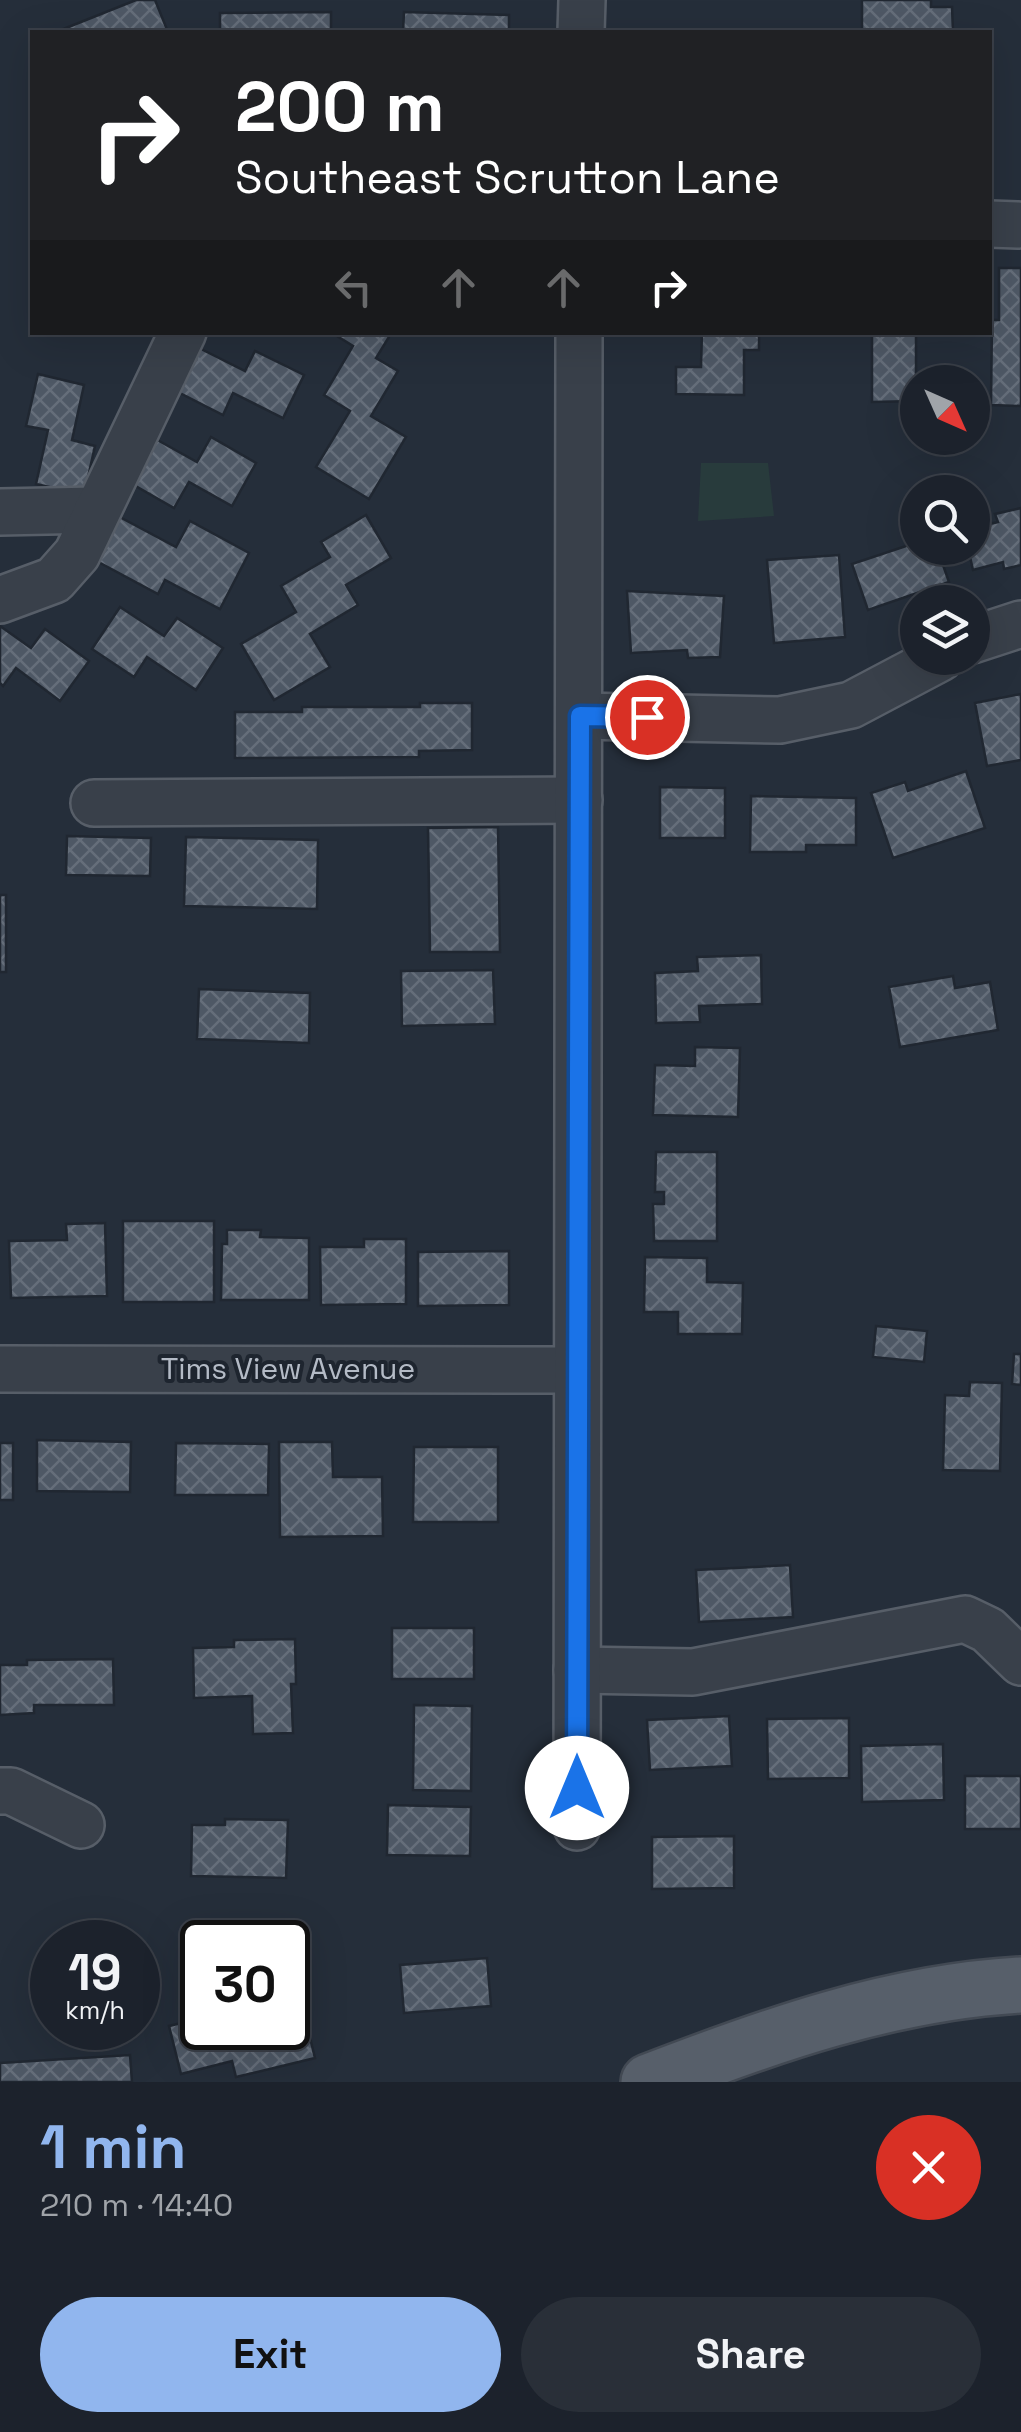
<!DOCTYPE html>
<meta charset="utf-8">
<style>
body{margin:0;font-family:"Space Grotesk",sans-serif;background:#292f38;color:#f1f3f6;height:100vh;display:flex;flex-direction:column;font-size:38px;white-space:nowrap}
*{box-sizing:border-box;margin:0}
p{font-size:32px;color:#a0a4a9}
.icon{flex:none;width:55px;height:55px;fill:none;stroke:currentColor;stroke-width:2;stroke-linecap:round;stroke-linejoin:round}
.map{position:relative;height:2082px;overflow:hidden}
.side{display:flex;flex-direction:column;background:#1c222c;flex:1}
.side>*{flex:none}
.top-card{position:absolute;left:30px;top:30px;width:962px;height:305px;border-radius:0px;box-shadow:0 10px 40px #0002,0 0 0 2px #3a3f48;background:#202124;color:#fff;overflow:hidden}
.needle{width:65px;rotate:135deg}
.controls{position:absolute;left:900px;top:365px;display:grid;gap:20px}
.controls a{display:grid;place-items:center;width:90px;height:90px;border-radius:50%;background:#1c222c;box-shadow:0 10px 40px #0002,0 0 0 2px #3a3f48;font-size:50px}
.speed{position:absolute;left:30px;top:1920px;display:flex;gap:20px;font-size:50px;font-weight:700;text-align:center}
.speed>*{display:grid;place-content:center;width:130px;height:130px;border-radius:50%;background:#1c222c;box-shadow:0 10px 40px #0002,0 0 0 2px #3a3f48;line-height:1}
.speed small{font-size:25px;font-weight:400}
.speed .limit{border:5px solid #111;border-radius:15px;background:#fff;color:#111}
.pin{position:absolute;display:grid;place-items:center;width:85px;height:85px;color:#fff;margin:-42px;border:5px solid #fff;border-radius:50%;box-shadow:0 2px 10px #0007}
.me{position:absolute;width:110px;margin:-55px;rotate:0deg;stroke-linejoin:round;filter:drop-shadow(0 0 8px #0008)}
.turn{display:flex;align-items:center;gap:35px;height:210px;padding:0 40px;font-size:45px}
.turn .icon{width:130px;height:130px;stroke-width:2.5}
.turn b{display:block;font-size:70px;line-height:85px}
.lanes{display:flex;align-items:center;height:95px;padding:0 40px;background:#0003;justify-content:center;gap:50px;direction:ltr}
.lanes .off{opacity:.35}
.round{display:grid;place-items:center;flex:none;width:105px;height:105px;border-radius:52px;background:#292f38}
.headline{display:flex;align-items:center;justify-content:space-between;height:170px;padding:0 40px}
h1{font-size:60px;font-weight:700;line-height:75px;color:#91b6ee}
.button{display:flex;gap:20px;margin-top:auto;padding:20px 40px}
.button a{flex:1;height:115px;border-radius:60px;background:#91b6ee;color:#111;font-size:40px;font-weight:700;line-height:115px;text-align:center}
.button a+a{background:#292f38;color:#f1f3f6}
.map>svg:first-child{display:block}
</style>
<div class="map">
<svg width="1021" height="2082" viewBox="0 0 1021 2082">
<defs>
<pattern id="building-cross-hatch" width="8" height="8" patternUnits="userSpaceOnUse" patternTransform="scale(2.5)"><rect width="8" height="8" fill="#4e5865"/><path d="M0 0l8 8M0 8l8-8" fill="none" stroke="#656e7a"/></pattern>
</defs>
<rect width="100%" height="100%" fill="#252e3a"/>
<path fill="#283b3c" d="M701 463H768L774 516 698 521Z"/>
<g fill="url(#building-cross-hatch)" stroke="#202731" stroke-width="2.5">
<path d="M136 0H155L168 32H56Z"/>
<path d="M862 0H931V7H952L953 32H862Z"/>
<path d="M331 12V32H220V13Z"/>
<path d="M404 12 509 15V32H403Z"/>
<path d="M999 268H1021V406L991 405 992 320H999Z"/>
<path d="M339 332H392L376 358 398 371 371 416 406 437 369 499 316 467 350 411 324 395 353 346 337 336Z"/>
<path d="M702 332H759V350H744V395L676 394V367H701Z"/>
<path d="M872 332H928L916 333V401L872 402Z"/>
<path d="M199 348 245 371 255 351 304 375 283 418 233 393 223 415 176 391Z"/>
<path d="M38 374 84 385 72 440 95 446 84 495 36 484 48 430 26 426Z"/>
<path d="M152 437 197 462 211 437 256 463 232 506 189 482 174 508 127 481Z"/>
<path d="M1021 508V565L1004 569 1003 562 973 570 968 548H972V528L998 522 995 514Z"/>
<path d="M114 514 176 547 190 521 249 553 220 609 165 580 158 594 91 558Z"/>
<path d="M366 515 391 558 346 585 358 605 310 634 330 667 274 700 241 644 296 612 281 586 330 557 321 542Z"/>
<path d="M918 542V548H937L949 582 868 610 852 564Z"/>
<path d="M839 555 845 637 774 643 767 560Z"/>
<path d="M627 591 724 596 720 657 688 658 687 650 631 653Z"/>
<path d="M120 607 164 636 177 618 223 648 196 690 147 657 134 677 92 649Z"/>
<path d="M0 626 31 648 45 629 89 661 60 701 16 668 3 686 0 683Z"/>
<path d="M1021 694V760L987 766 975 703Z"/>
<path d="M420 703H472V750L419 751V757L235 758V712H302V707H420Z"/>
<path d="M966 771 985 828 893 858 871 793 905 782 908 791Z"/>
<path d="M660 787 725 788V838H660Z"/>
<path d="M751 796 856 798V845H806V852H750Z"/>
<path d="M498 827 500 952H430L428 828Z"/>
<path d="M67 836 151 838 150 876 66 875Z"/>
<path d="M186 837 318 840 317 909 184 906Z"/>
<rect x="0" y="895" width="6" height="77"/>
<path d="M761 955 762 1004 699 1006 700 1022 656 1023 655 973 698 971 697 957Z"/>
<path d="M493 970 495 1024 402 1026 401 971Z"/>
<path d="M953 976 955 988 990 982 998 1030 900 1047 889 987Z"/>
<path d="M199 989 310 993 309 1043 197 1039Z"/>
<path d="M695 1047 740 1048 738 1117 653 1115 655 1065 695 1066Z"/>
<path d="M656 1152H717V1241H654L653 1204H664V1192H655Z"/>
<rect x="123" y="1221" width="91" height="81"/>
<path d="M105 1223 107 1296 11 1298 9 1241 67 1240 66 1224Z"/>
<path d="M227 1230H261L260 1237 309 1238V1300H221L222 1244H227Z"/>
<path d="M364 1239H406V1304L321 1305 320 1247H364Z"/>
<path d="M509 1251V1305L418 1306V1252Z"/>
<path d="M645 1257 707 1258V1282L743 1283 742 1334H678V1312H644Z"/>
<path d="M876 1326 927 1331 924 1362 873 1357Z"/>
<path d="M1014 1354H1021V1385L1012 1384Z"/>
<path d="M970 1382 1002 1383 1000 1471 943 1470 945 1395 969 1396Z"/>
<path d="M37 1440 131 1442 130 1492 37 1491Z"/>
<path d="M279 1442H332L333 1477H382L383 1536 280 1537Z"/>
<rect x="0" y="1443" width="13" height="57"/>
<path d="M176 1443 269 1444 268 1495H175Z"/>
<path d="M414 1447H498V1522H413Z"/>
<path d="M790 1565 793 1617 699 1622 696 1570Z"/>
<rect x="392" y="1628" width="82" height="51"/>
<path d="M295 1639 296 1684H291L293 1733 253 1734 252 1696 194 1698 193 1648 234 1647V1640Z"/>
<path d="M113 1659 114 1705H34V1713L0 1715V1665H27V1660Z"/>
<path d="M414 1705 472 1706 471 1791 413 1790Z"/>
<path d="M729 1716 732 1766 650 1770 647 1720Z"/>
<path d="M849 1718V1778L768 1779 767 1719Z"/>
<path d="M943 1744 944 1800 862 1802 861 1746Z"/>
<rect x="965" y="1776" width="56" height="53"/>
<path d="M388 1805 471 1807 470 1856 387 1855Z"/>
<path d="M225 1819 288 1820 286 1878 191 1876 192 1825H225Z"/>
<path d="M734 1836V1888L652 1889V1837Z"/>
<path d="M487 1958 491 2006 404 2013 400 1965Z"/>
<path d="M298 1989 315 2058 236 2077 232 2061 181 2074 169 2026 202 2018V2028H288V1991Z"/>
<path d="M130 2055 132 2082H0V2063Z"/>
</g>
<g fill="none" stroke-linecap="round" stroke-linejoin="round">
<defs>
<g id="minor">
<path d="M581 32 582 0"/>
<path d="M990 224 1018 225"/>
<path d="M0 512 96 510"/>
<path d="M0 600 54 580 77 554 183 332"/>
<path d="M972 640 1021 624"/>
<path d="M580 716 780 720 851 705 940 658"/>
<path d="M94 803 579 800"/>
<path d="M0 1369 576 1370"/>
<path d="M577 1670 693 1672 965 1619 988 1630 1021 1662"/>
<path d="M0 1791H11L81 1825"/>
<path d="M577 1827 579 332"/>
</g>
<path id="major" d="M649 2082C768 2036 892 1992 1021 1985"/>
</defs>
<use href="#minor" stroke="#575e68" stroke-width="50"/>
<use href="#major" stroke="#424953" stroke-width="60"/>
<use href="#minor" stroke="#39404a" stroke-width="45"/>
<use href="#major" stroke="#575f6a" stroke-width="55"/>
</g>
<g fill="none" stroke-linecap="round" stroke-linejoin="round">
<defs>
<path id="route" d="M577 1788 580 716 647 717"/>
</defs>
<use href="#route" stroke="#114b97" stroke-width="25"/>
<use href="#route" stroke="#1a73e8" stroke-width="18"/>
</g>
<g text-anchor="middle" stroke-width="8" stroke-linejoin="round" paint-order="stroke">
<g font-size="30" fill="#b4bbc6" stroke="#1e252f">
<text x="288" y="1379">Tims View Avenue</text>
</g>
</g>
</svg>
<div class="controls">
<a><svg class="needle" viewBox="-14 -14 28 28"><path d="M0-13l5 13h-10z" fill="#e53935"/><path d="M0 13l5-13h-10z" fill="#a0a4a9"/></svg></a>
<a><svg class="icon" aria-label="search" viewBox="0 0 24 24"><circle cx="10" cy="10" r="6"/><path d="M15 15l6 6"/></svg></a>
<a><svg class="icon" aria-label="layers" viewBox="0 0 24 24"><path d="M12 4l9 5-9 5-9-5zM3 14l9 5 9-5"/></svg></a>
</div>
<div class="speed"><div>19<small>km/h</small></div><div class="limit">30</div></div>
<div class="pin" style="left:647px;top:717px;background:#d93025"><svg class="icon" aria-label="arrive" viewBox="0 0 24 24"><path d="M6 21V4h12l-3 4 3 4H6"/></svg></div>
<svg class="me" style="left:577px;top:1788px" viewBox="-20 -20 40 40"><circle r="19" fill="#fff"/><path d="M0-13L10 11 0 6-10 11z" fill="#1a73e8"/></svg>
<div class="top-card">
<div class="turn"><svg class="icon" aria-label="right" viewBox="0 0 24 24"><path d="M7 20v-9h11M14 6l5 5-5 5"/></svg><div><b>200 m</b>Southeast Scrutton Lane</div></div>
<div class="lanes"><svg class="icon off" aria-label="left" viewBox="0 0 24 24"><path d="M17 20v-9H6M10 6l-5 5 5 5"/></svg><svg class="icon off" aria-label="ahead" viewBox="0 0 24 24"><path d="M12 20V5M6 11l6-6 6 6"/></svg><svg class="icon off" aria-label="ahead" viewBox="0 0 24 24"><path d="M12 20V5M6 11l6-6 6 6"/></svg><svg class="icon" aria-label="right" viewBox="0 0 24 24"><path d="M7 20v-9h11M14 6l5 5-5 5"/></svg></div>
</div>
</div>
<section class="side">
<div class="headline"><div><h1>1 min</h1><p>210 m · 14:40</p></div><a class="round" style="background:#d93025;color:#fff"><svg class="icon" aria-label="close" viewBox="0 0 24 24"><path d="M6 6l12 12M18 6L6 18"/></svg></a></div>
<div class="button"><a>Exit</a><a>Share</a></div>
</section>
